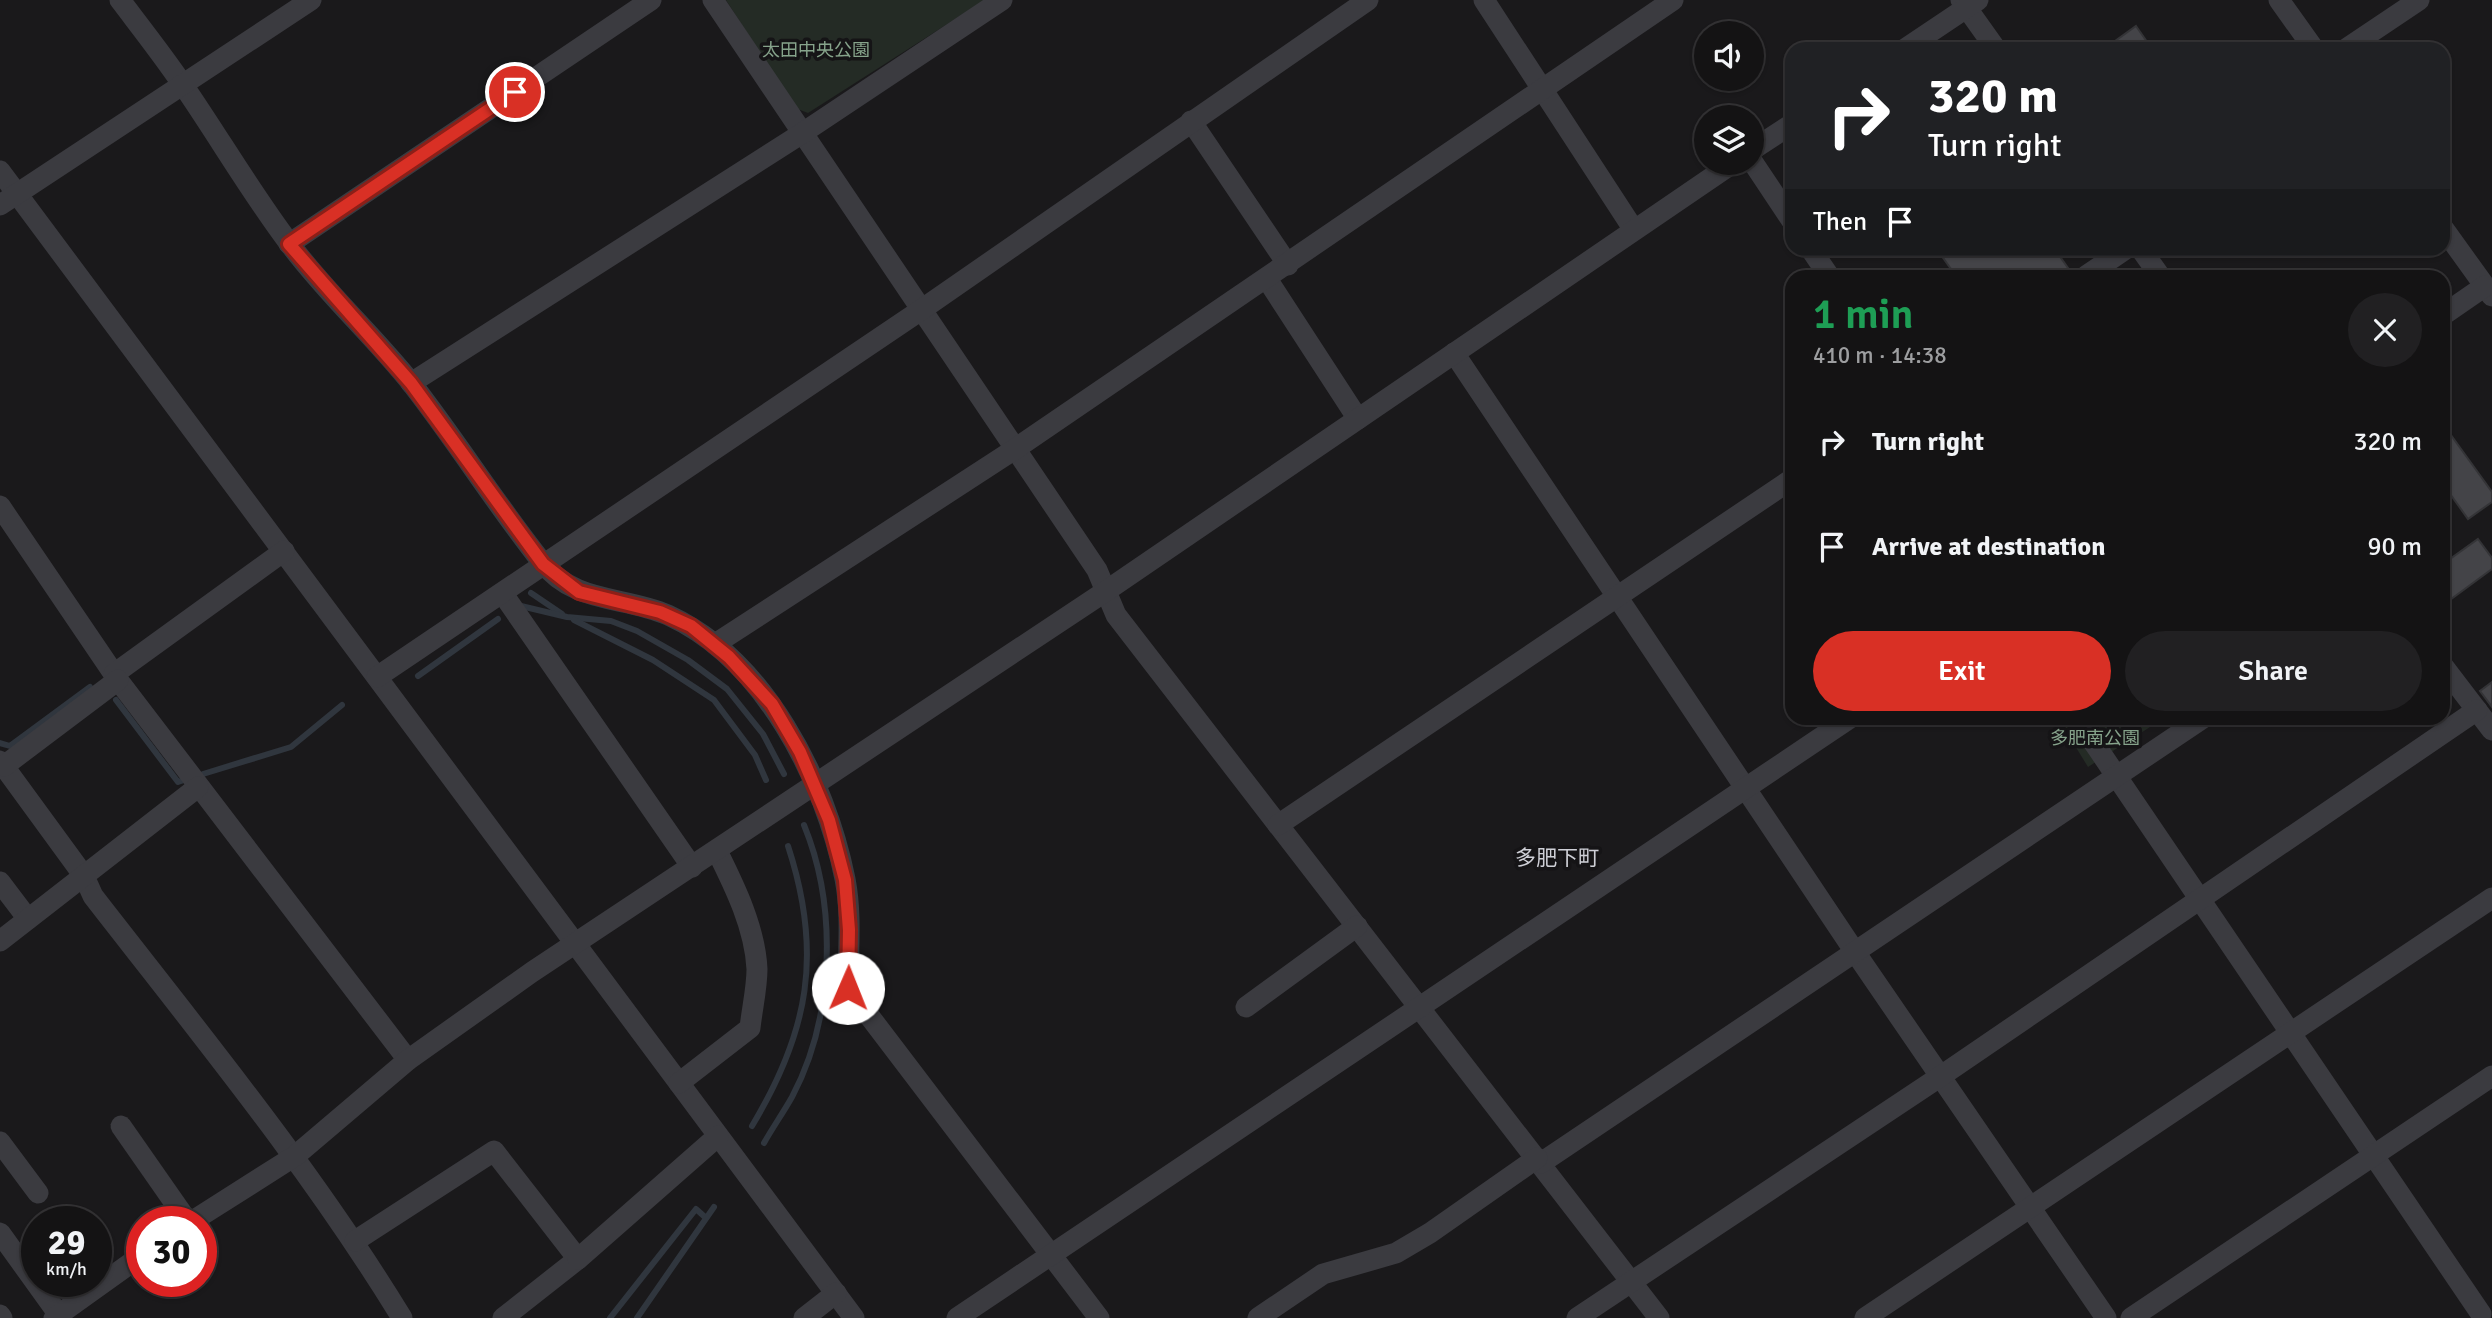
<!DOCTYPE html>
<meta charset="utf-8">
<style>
body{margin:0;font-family:Signika,"Noto Sans JP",sans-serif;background:#212022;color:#f1f3f6;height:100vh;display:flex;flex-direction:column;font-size:26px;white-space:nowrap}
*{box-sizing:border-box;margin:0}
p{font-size:23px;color:#9d9ea0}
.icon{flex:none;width:38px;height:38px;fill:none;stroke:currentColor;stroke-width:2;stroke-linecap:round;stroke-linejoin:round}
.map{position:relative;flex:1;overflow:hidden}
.drawer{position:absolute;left:1785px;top:270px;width:665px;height:455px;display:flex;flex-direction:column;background:#141314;border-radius:21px;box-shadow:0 2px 5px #0004,0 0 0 2px #333234}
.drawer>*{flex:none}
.top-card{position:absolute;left:1785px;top:42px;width:665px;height:214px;border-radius:21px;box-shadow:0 2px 5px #0004,0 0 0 2px #333234;background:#202124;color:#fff;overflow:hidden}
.buttons{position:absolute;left:1694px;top:21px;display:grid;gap:14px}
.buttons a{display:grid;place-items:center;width:70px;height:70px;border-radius:50%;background:#141314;box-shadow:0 2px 5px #0004,0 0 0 2px #333234;font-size:35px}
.speed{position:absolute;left:21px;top:1206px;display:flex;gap:14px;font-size:35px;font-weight:700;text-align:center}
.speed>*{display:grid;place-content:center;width:91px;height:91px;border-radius:50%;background:#141314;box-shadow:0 2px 5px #0004,0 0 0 2px #333234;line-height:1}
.speed small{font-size:18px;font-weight:400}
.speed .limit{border:10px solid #d22;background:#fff;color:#111}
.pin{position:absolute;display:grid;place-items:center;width:60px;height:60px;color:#fff;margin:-30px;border:4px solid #fff;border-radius:50%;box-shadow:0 2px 7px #0007}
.me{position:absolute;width:77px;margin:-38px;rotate:1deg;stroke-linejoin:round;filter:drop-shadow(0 0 5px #0008)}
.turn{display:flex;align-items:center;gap:24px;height:147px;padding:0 28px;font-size:32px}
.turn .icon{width:91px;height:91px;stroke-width:2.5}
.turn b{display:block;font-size:49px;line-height:60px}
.then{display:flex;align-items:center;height:66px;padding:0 28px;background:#0003;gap:14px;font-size:26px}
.round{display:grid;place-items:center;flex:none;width:74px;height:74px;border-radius:37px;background:#212022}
.summary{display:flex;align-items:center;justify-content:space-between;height:119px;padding:0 28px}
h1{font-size:42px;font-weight:600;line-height:52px;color:#1e9e55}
.primary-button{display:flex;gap:14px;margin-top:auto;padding:14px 28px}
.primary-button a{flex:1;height:80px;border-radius:42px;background:#d93025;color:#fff;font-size:28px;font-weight:600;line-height:80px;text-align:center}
.primary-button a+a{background:#212022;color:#f1f3f6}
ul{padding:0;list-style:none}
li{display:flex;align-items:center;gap:21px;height:105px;padding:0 28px}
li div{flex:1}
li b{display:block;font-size:26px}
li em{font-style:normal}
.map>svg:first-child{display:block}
</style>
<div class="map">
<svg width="2492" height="1318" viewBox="0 0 2492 1318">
<rect width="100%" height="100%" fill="#1a191b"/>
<g fill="#242b25">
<path d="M726 0H985L808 113 795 108Z"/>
<path d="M2058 718H2164L2088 767Z"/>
</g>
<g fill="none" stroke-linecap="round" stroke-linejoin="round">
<g stroke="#30363e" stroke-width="6">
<path d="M531 593 562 614"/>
<path d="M521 606 567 617 611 621 637 631 688 660 727 689 763 734 784 774"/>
<path d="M574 620 653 660 714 700 755 755 766 780"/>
<path d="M418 676 498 619"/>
<path d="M116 700 178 782 184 780"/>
<path d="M0 743 10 746 90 687"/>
<path d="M203 774 291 747 342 705"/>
<path d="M752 1126C809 1031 823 953 788 846"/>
<path d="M764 1143C773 1127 783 1113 792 1097 834 1018 838 908 804 825"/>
<path d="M610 1318 696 1209 706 1218"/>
<path d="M637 1318 714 1207"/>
</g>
</g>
<g fill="#444448" stroke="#343437" stroke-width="2">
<path d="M2136 26 2152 49H2104Z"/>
<path d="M1936 248H2054L2068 268 2055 276H1956Z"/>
<path d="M2443 424 2492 492V502L2468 519 2443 484Z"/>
<path d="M2478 539 2492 558V569L2443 605V564Z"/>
<path d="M2492 682V707L2480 691Z"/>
</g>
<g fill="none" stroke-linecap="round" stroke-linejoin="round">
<g stroke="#3b3b40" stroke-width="21">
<path d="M120 0C142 29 165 58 185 88 220 139 252 194 289 243 326 293 373 335 412 384 457 442 496 504 541 561 575 605 623 595 668 615 764 659 825 779 845 879 852 915 848 952 848 988L1099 1318"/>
<path d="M713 0 1097 570 1116 615 1659 1318"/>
<path d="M1484 0 1634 230"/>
<path d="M1961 0 1996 49"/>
<path d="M2279 0 2314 49"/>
<path d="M1905 49 1978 0"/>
<path d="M2346 49 2419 0"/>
<path d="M1191 121 1288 265"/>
<path d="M1752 150 1792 124"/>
<path d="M1752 161 1792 221"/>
<path d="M0 171 854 1318"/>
<path d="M0 205 311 0"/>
<path d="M2443 228 2492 296"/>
<path d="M289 244 651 0"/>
<path d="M1810 248 1829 276"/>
<path d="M2140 248 2160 276"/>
<path d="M2086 276 2127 248"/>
<path d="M1267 279 1358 419"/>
<path d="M2443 315 2485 286"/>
<path d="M1454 353 1855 952 2106 1318"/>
<path d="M411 383 801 134 1002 0"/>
<path d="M0 506 118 680 408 1060"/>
<path d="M503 594 692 867"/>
<path d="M715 644 1015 449 1673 0"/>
<path d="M2443 666 2492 730"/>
<path d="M114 674 284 551"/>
<path d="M377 677 921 310 1368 0"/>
<path d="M2077 718 2481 1314"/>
<path d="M0 761 84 876 93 896C200 1034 311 1169 402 1318"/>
<path d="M4 766 118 680"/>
<path d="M1278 825 1792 479"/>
<path d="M0 882 28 919"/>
<path d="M0 941 198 787"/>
<path d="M1246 1007 1357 926"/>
<path d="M679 1083 750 1028C752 1009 757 988 757 969 755 928 735 887 717 851"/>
<path d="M121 1126 188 1222"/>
<path d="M0 1142 38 1193"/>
<path d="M1541 1163 2203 718"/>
<path d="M191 1222 295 1156 408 1060 532 972 1106 591 1733 163"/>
<path d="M0 1233 59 1315"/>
<path d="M355 1241 494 1151 578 1259 503 1318"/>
<path d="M578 1259 718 1136"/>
<path d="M0 1315 2 1318"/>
<path d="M54 1318 142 1255"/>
<path d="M804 1318 836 1293"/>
<path d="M957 1318 1850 718"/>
<path d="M1258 1318 1323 1274 1396 1253 1430 1233 1537 1158"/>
<path d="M1577 1318 1941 1076 2477 710"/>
<path d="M1865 1318 2492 898"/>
<path d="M2131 1318 2492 1076"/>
</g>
</g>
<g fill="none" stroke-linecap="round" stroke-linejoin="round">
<defs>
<path id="route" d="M515 92 289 244 411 383 543 564 579 592 660 612 691 626 729 657 772 704 800 752 829 820 845 880 849 930 848 988"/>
</defs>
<use href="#route" stroke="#8d1f18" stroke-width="18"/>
<use href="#route" stroke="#d93025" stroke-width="12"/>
</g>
<g text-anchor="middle" stroke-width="7" stroke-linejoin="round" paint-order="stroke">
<g font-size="18" fill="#86a38b" stroke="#151416">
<text x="816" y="56">太田中央公園</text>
<text x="2095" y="744">多肥南公園</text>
</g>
<g font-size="21" fill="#cecfd6" stroke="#151416">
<text x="1557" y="865">多肥下町</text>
</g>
</g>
</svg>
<div class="buttons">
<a><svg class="icon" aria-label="sound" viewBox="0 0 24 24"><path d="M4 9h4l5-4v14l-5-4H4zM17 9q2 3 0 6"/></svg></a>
<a><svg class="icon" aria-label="layers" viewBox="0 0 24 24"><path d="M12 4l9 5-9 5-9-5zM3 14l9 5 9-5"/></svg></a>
</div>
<div class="speed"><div>29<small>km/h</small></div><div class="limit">30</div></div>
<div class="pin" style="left:515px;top:92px;background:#d93025"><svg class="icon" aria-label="arrive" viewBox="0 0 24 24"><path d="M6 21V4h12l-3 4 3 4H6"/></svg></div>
<svg class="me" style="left:848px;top:988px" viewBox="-20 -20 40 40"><circle r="19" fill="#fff"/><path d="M0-13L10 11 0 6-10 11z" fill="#d93025"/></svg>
<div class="top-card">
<div class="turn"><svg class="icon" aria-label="right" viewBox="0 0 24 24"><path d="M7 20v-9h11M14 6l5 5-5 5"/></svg><div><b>320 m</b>Turn right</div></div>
<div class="then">Then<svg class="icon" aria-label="arrive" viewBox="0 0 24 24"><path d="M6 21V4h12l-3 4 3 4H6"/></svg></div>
</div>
<section class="drawer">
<div class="summary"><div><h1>1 min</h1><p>410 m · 14:38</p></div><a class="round"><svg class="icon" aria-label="close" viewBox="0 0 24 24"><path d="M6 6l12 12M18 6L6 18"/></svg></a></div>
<ul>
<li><svg class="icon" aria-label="right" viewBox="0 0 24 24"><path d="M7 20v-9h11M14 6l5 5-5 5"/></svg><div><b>Turn right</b></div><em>320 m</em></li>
<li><svg class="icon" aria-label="arrive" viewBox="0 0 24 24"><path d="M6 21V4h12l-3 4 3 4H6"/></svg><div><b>Arrive at destination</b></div><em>90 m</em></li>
</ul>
<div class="primary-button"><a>Exit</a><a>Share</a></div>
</section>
</div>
